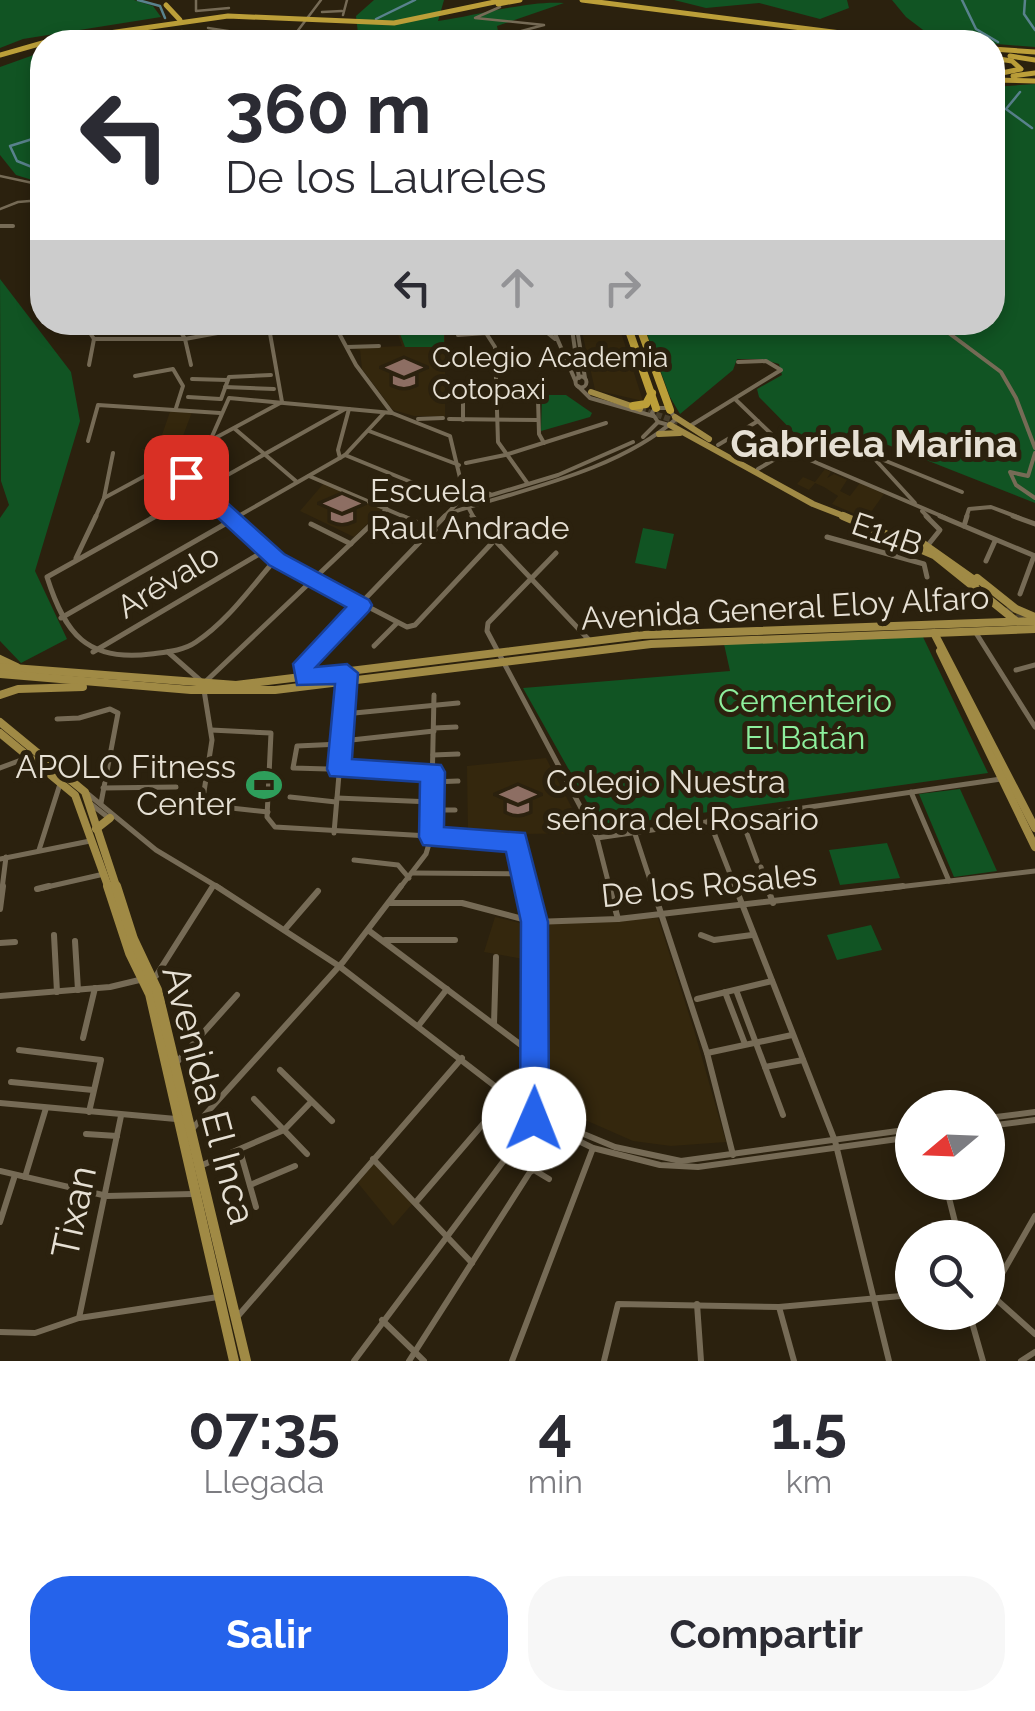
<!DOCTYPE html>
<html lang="es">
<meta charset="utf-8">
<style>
body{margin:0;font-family:Raleway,sans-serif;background:#f7f7f7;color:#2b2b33;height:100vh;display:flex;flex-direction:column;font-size:38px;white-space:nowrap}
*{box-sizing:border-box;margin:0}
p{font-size:32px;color:#7c7c81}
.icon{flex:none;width:55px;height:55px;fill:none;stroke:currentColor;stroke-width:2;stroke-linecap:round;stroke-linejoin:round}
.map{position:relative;height:1361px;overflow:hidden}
.drawer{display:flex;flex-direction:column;background:#fff;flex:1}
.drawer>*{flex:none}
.hud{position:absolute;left:30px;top:30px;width:975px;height:305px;border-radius:40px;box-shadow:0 5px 15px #0003;background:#fff;color:#2b2b33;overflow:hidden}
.needle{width:65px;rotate:251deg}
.buttons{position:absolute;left:895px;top:1090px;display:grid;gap:20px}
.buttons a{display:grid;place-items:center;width:110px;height:110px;border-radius:50%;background:#fff;box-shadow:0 5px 15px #0003;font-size:50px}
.pin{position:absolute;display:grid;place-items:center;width:85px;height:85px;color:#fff;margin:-42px;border-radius:20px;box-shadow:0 5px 15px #0006}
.me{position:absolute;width:110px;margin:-55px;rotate:1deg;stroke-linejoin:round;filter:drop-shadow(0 0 8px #0008)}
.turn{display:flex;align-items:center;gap:35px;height:210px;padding:0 30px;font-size:45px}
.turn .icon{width:130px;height:130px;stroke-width:2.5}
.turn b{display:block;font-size:70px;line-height:85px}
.lanes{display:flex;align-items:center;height:95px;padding:0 30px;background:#0003;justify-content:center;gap:50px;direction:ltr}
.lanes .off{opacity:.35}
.eta{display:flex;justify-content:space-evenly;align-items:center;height:170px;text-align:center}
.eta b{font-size:60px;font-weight:700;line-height:70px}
.action{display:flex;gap:20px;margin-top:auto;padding:20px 30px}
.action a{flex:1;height:115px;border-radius:40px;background:#2563eb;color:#fff;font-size:40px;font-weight:700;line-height:115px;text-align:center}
.action a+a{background:#f7f7f7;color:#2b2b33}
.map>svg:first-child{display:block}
</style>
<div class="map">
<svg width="1035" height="1361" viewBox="0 0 1035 1361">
<rect width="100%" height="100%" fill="#2b210e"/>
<g fill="#34270d">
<path d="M394 323H445V416H414L393 410 362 369 360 350 351 348 402 346Z"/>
<path d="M580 323H618L643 401 595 390Z"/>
<path d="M171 409 192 412 178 449 183 453 163 464 141 449H157Z"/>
<path d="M825 469 831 472 827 478 834 474 847 480 840 491 850 496 860 483 884 494 866 519 832 504 838 496 824 487 815 483 809 490 797 484 803 477 815 482Z"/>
<path d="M324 483 385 506 354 537 300 511Z"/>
<path d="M546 758 585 833 468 835 467 766Z"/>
<path d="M495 917 529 925V960L484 952Z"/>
<path d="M658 918 694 1030 726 1142 671 1146 633 1141 542 1101 539 924Z"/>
<path d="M374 1163 413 1203 393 1226 358 1183Z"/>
</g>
<g fill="#115423">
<path d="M0 0H134L153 6 161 17 23 39 0 48Z"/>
<path d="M374 0H444L438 21C475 16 529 0 564 3L497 26 498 31 468 32 466 37 479 42H359L356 16Z"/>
<path d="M674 0H847L849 8 820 19 759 3 706 8Z"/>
<path d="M892 0H1035V47L935 39 906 17Z"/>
<path d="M42 52V183L16 175 0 155V67Z"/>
<path d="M1035 84V503L850 430 842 439 830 435 816 455 759 397 757 389 782 375 779 364 761 359H737L733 370 680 414 670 397 643 323 992 322 993 87Z"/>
<path d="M0 279 71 372 80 421 35 571 67 639 21 663 0 641V518L9 505 1 481Z"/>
<path d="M396 323H444V347H405Z"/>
<path d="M542 395H566L592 413 590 417 541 431Z"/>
<path d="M643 528 674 534 666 569 635 563Z"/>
<path d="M923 637 988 773 601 827 523 688 730 671 724 644Z"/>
<path d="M960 789 997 871 954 877 919 794Z"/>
<path d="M887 843 900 878 840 885 829 850Z"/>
<path d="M871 925 882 950 837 960 827 935Z"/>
</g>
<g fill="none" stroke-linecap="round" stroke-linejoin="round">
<g stroke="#59828d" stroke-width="2.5">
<path d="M138 0 160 6 165 18"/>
<path d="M962 0 976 29 998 42"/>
<path d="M1025 0 1024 14 1035 30"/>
<path d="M376 19 415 0"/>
<path d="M182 31 194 38 192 42"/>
<path d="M377 32 389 42"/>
<path d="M1020 92 1006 109 1032 128"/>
<path d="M42 136 10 146 17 161 42 171"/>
</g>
<path stroke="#473e2c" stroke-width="6" stroke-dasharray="6 2.5" stroke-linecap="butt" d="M640 409 678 422"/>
<path stroke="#473e2c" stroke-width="8" stroke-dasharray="8 4" stroke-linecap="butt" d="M1007 607 1024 621"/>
<g stroke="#766b56" stroke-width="2.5">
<path d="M196 0V11L229 8"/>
<path d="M322 12 342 11"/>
<path d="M343 15 347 0"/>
<path d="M208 28 302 42"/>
<path d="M317 42 302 39 296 33 321 0"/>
<path d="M495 42V38L544 25 475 18 500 7"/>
<path d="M545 42H560"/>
<path d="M0 176 42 185"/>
<path d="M0 209 18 202 42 200"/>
<path d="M0 226H13"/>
</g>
<g stroke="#766b56" stroke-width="4">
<path d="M0 226H13"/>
<path d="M42 247V256"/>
<path d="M83 322 94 339"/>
<path d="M175 322 185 339 191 365"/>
<path d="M268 322 282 402"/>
<path d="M333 322 356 365 392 413"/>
<path d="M368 322 372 331"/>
<path d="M534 322 555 339"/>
<path d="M550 322 575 380"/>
<path d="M571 322 579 378"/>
<path d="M576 322 585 378"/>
<path d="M934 322 1001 372 1016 398 1035 448"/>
<path d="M458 335 486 333 495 347 498 442 528 484"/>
<path d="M94 339H185L277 322"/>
<path d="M347 347 379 346"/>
<path d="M465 359H496"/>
<path d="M89 365 94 339"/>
<path d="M135 376 173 369 183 386 176 408"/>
<circle cx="581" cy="382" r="5.5"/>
<path d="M192 379 227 380"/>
<path d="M465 383H496"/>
<path d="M578 386 590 398 653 416"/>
<path d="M225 387 274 389"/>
<path d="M188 397 220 399"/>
<path d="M221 399 229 377 271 375"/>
<path d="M538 399 539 434 544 443"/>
<path d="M736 400 789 451 946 518"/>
<path d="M463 402V420"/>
<path d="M418 419 443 418"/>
<path d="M449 419 538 420"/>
<path d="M690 426 781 370 766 361 738 362"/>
<path d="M235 429 297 482"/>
<path d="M369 431 459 465"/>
<path d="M643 437 658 422"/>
<path d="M88 441 98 405 220 413"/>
<path d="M210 441 229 398 392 413 450 436 466 503 474 518"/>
<path d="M837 441 962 492"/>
<path d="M761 444 774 437"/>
<path d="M718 445 758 421"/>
<path d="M1035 453 1028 476 1010 472 1016 485 1035 498"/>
<path d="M345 455 460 502"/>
<path d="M871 455 915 503"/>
<path d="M340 458 338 450 349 409"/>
<path d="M170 463 231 518"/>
<path d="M466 463 505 455 606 423"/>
<path d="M758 469 789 451"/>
<path d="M309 476 407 518"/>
<path d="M463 487 490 494"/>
<path d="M104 498 282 402"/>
<path d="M465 503 558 475 633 442"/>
<path d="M922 511 929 518"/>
<path d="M450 513C524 489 617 471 676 419L668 408H655L652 413 658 422 669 425"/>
<path d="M95 518 104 498 113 453"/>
<path d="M151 518 345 409"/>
<path d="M235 518 345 455 384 413"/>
<path d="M377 518 387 509"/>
<path d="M443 518 464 496"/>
<path d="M966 518 969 509 991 507 1020 518"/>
</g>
<g stroke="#766b56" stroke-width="5">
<path d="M156 516 47 577C65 634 87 662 151 654 166 652 183 651 196 642 228 621 251 587 276 559"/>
<path d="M228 516 276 559 407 627 415 625 492 543"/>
<path d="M402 516 435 530"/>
<path d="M472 516 591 642"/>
<path d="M926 516 940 530 928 545"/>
<path d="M940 516 1035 556"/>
<path d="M1013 516 1035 524"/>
<path d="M311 524 351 544"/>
<path d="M964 526 967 516"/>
<path d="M827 537 924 564 927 577"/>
<path d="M556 553 488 623 487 631 597 838 610 889"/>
<path d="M76 558 96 516"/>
<path d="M986 561 995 541"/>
<path d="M1020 594 1034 556"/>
<path d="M61 618 239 516"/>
<path d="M976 633 1035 727"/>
<path d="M374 646 397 623"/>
<path d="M93 652 266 550"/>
<path d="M168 652 201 681"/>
<path d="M1016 670 1035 665"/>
<path d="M305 676 306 660 445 516"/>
<path d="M344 714 458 703"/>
<path d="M57 719 79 718 110 709 118 713 101 803"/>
<path d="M434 728 456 727"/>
<path d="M211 730 271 733 267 817 275 827 516 841 527 889"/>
<path d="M342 741 434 731"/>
<path d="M341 744 297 746 293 768 432 772"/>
<path d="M433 755 458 754"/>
<path d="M0 768 29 757"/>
<path d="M432 782 458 781"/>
<path d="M103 788 176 787"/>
<path d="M911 792 949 881"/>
<path d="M88 794 156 850 221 889"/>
<path d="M290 797 336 802"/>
<path d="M337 798 432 802"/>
<path d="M91 804 110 819"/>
<path d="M432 810H455"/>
<path d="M268 812 222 807 203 798 212 740 203 684 380 516"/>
<path d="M740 815 757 861"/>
<path d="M709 820 736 889"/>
<path d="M634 831 653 889"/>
<path d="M334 833 347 681"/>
<path d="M597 838 1001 779"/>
<path d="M39 850 60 784"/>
<path d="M0 859 90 841"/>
<path d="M354 860 398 865 409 878"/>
<path d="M761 867 768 889"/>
<path d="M413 873 524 874"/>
<path d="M2 889 6 857"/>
<path d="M38 889 104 874"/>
<path d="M399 889 426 854 431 837 434 695"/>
<path d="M881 889 1035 871"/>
</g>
<g stroke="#766b56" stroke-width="6">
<path d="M216 886 339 966 544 1124 593 1148 660 1165 698 1167 912 1137"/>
<path d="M609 886 618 919"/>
<path d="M652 886 707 1053 733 1155"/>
<path d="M735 886 835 1141 889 1361"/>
<path d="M767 886 773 903"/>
<path d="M37 889 49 886"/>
<path d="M389 903H462L534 922 618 919 903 886"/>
<path d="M0 909 3 886"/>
<path d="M286 928 318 891"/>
<path d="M368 930 533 1054"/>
<path d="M54 935 57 992"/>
<path d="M701 935 714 940 752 935"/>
<path d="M385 940H455"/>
<path d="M75 941 78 990"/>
<path d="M0 943 15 942"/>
<path d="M736 990 783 1115"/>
<path d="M725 992 745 1044"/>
<path d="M0 996 110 987 156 976 213 886"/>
<path d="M697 999 772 981"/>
<path d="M494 1024 496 957"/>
<path d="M419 1025 447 989"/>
<path d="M83 1038 95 988"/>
<path d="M19 1050 101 1060 89 1112"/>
<path d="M707 1053 792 1035"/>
<path d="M177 1062 237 995"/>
<path d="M765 1067 803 1060"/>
<path d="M280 1070 332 1121"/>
<path d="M11 1082 93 1090"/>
<path d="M254 1099 307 1154"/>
<path d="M0 1103 176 1119"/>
<path d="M538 1115 615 1147 681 1161 912 1129"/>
<path d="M988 1118 1035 1112"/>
<path d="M988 1126 1035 1120"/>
<path d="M193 1128 343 962 401 886"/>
<path d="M86 1134 117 1136"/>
<path d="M240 1151 256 1207"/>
<path d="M373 1159 472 1263"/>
<path d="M200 1166 284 1130 311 1102"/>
<path d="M0 1171 107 1196 193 1194"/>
<path d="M25 1177 46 1108"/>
<path d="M945 1182 959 1238"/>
<path d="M250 1185 295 1166"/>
<path d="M416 1202 483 1124"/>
<path d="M0 1222 15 1175"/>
<path d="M988 1292 1035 1334"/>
<path d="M991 1293 1035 1216"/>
<path d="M697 1304 701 1361"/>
<path d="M779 1307 794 1361"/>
<path d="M969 1312 983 1361"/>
<path d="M238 1316 462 1058"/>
<path d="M79 1318 121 1116"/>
<path d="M382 1320 424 1361"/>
<path d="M0 1332 35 1333 79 1318 218 1297"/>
<path d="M354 1361 535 1119 534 922 526 886"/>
<path d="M409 1361 530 1172 534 1170 549 1179"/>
<path d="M512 1361 593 1148"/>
<path d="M604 1361 618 1304 779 1307 912 1295"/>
<path d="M1021 1361 1035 1352"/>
</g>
<g stroke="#a08a45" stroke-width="6">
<path d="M591 392 640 409"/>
<path d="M675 417 709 439"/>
<path d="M670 425 813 504 849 518"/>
<path d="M659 434 680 433"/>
</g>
<g stroke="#a08a45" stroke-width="8">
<path d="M843 516 934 555 1016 621"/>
<path d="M919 541 977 582"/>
<path d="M977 578 1016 609 1035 617"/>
<path d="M934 633 1035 828"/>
<path d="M940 651 1035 847"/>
<path d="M0 659 17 667"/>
<path d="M0 667 236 685 642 635 1035 621"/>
<path d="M0 674 191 690H275L651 644 1035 629"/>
<path d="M0 695 18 689 83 687"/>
<path d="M0 722 85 792 117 889"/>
<path d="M0 733 75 795 109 889"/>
<path d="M96 829 110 818"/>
</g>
<g stroke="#a08a45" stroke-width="10">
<path d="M108 886 130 953 150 994 234 1361"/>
<path d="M116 886 133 939 157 990 246 1361"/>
</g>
<g stroke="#bc9f39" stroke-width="5">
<path d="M582 0 912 42"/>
<path d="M498 4 520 0"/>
<path d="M166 5 180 20"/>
<path d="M908 39 931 42"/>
<path d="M992 49 1035 52"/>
<path d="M0 55 46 42 228 16 394 23 504 0"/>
<path d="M1010 56 1035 60"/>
<path d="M992 58 1012 61 1021 69 992 75"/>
<path d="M1013 76 1035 73"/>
<path d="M992 80 1035 81"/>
</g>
<g stroke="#bc9f39" stroke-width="8">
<path d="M626 322 656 408"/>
<path d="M638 322 670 410"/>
<path d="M633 406 646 404 652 393"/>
</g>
</g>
<path fill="#2563eb" stroke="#184099" stroke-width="2.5" d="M186 470 193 472 284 554 369 600 372 605 369 611 316 667 347 664 358 673 352 759 441 765 445 772 444 827 525 833 548 922 549 1119 545 1129 534 1133 524 1129 520 1119 521 922 506 852 423 845 419 837 420 782 330 776 327 769 335 684 297 685 293 664 346 607 269 565 179 482 176 477Z"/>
<defs>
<symbol id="university-bare" viewBox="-9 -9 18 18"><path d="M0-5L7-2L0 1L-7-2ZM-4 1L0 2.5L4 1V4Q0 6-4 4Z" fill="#8d6e63" stroke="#2b210e" stroke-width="2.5" paint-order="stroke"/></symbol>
<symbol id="stadium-bare" viewBox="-9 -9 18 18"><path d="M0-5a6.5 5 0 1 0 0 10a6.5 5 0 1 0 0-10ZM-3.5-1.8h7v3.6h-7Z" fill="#2e9e5b" stroke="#2b210e" stroke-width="2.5" paint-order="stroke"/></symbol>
</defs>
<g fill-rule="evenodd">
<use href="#university-bare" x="379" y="348" width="50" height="50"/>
<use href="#university-bare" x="317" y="484" width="50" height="50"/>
<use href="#stadium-bare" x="239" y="760" width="50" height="50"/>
<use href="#university-bare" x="493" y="775" width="50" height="50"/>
</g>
<g text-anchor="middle" stroke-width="10" stroke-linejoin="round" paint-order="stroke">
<g font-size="28" fill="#e6e0d4" stroke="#2b210e" text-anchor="start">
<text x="432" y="367">Colegio Academia<tspan x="432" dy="32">Cotopaxi</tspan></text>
</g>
<g font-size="32" fill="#e6e0d4" stroke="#2b210e" text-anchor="start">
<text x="370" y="502">Escuela<tspan x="370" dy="37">Raul Andrade</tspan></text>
<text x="236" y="778" text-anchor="end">APOLO Fitness<tspan x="236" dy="37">Center</tspan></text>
<text x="546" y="793">Colegio Nuestra<tspan x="546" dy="37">señora del Rosario</tspan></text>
</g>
<g font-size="32" fill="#e6e0d4" stroke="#2b210e">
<text transform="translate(887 534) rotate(19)" y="11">E14B</text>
<text transform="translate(168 581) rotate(-31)" y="11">Arévalo</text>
<text transform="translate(785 608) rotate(-3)" y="11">Avenida General Eloy Alfaro</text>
<text transform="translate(709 885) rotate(-6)" y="11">De los Rosales</text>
</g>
<g font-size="32" fill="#8def9d" stroke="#2b210e">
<text x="805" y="712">Cementerio<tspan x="805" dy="37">El Batán</tspan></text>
</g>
<g font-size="38" font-weight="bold" fill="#e6e0d4" stroke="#2b210e">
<text x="874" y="457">Gabriela Marina</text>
</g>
<g font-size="38" fill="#e6e0d4" stroke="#2b210e">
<text transform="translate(209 1095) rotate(75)" y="13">Avenida El Inca</text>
<text transform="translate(74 1212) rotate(-78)" y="13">Tixan</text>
</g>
</g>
</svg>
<div class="buttons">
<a><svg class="needle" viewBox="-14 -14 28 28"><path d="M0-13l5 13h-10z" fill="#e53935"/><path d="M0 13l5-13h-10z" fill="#7c7c81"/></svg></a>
<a><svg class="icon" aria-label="search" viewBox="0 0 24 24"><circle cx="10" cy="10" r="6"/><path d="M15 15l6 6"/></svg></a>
</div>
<div class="pin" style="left:186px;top:477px;background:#d93025"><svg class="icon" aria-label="arrive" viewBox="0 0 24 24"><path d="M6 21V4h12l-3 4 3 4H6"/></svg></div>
<svg class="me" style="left:534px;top:1119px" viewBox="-20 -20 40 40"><circle r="19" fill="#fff"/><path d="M0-13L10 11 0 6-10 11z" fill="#2563eb"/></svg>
<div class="hud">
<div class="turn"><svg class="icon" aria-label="left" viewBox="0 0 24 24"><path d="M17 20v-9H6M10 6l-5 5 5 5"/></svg><div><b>360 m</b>De los Laureles</div></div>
<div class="lanes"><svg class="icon" aria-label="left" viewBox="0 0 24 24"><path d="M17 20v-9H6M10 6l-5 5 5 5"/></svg><svg class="icon off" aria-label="ahead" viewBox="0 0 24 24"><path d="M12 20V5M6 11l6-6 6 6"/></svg><svg class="icon off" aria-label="right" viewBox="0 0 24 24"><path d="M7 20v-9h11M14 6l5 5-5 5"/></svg></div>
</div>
</div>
<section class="drawer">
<div class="eta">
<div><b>07:35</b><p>Llegada</p></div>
<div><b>4</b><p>min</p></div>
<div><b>1.5</b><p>km</p></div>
</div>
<div class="action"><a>Salir</a><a>Compartir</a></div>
</section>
